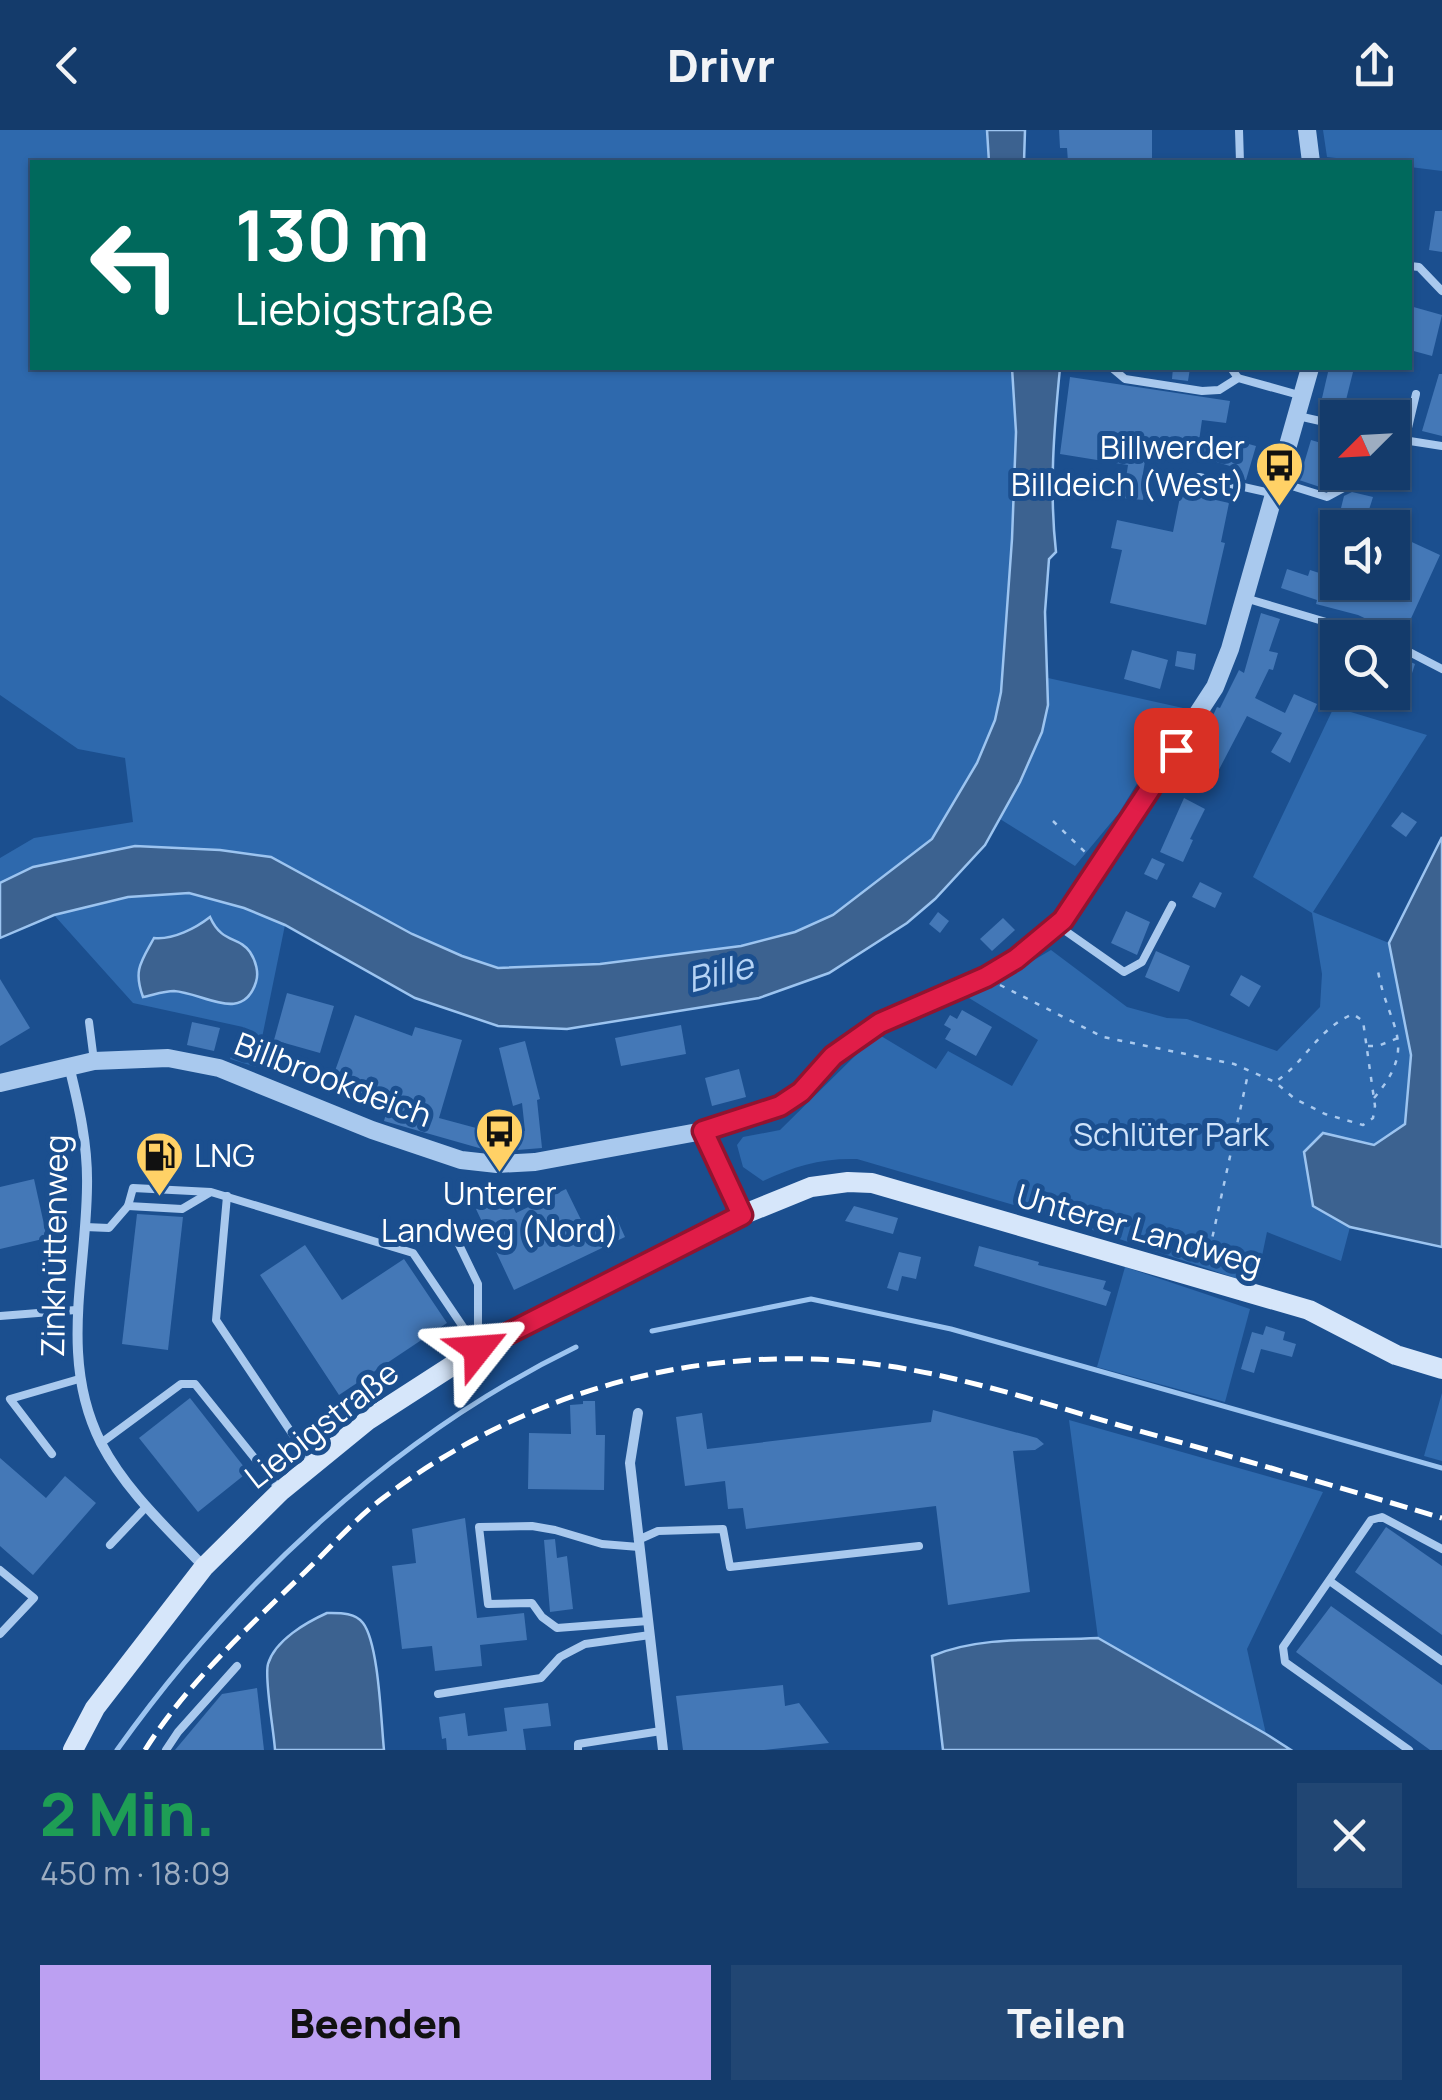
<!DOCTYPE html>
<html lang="de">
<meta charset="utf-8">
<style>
body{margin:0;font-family:Manrope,sans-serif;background:#214673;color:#f1f3f6;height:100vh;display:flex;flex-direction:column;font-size:38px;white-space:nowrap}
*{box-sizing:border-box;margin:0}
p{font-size:32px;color:#9dadc1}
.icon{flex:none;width:55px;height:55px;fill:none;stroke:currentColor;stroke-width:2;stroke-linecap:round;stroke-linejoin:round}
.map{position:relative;height:1620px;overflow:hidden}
.drawer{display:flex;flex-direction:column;background:#143b6b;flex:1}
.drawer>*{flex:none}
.hud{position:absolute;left:30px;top:30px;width:1382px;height:210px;border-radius:0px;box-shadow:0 2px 8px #0004,0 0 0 2px #33557e;background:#00695c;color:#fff;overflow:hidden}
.needle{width:65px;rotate:246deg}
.controls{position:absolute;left:1320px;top:270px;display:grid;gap:20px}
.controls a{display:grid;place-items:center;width:90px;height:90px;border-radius:0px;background:#143b6b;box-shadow:0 2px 8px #0004,0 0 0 2px #33557e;font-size:50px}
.pin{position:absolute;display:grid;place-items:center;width:85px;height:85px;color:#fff;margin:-42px;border-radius:20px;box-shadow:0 5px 15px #0006}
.me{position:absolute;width:110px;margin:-55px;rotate:62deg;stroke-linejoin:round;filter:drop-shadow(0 0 8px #0008)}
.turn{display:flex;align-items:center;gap:35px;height:210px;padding:0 40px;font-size:45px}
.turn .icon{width:130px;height:130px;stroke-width:2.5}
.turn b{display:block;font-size:70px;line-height:85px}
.round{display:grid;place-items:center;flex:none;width:105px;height:105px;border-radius:0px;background:#214673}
.headline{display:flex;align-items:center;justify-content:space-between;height:170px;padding:0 40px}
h1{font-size:60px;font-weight:800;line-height:75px;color:#1e9e55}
.cta{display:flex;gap:20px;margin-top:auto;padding:20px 40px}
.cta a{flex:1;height:115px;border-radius:0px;background:#bca0f2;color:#111;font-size:40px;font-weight:800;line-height:115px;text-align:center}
.cta a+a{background:#214673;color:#f1f3f6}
header{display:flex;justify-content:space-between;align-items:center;height:130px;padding:0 40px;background:#143b6b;font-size:45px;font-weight:800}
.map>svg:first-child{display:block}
</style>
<header><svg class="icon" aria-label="back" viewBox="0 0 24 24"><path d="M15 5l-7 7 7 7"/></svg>Drivr<svg class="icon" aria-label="share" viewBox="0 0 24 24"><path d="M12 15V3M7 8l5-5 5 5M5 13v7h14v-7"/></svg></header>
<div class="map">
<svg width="1442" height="1620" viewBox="0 0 1442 1620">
<rect width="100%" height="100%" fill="#1b4f8f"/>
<g fill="#2e69ad">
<path d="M0 0H987L989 32H32V238H1012L1016 302 1012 409 1001 562 995 590 977 633 932 709 833 785 795 802 741 816 600 834 498 838 462 826 412 804 271 727 220 720 135 716 34 737 0 753V728L34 708 133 692 125 628 78 619 0 565Z"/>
<path d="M1323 0H1442V41L1410 37V32H1372L1327 27Z"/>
<path d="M1048 548 1183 578 1119 683 1075 736 1000 689C1025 643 1047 601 1048 548Z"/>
<path d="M1334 577 1427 605 1313 782 1389 813 1411 925 1405 994 1374 1015 1323 1003 1313 1076 1350 1097 1341 1131 1267 1102 1256 1155 1051 1086 857 1029C821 1028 795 1036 763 1051L743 1037 737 1015 743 1007 780 1000 862 919 881 906 936 939 948 921 1012 956 1038 910 969 868 1051 820 1127 877 1167 888 1187 889 1277 921 1320 877 1322 844 1312 783 1253 747Z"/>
<path d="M190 763 244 778 285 795 256 937 230 929 243 897 133 873 54 785 128 767Z"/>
<path d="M1125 1137 1250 1179 1225 1272 1097 1237Z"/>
<path d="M1442 1263V1331L1424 1326Z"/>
<path d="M1069 1290 1323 1362 1247 1519 1266 1604 1098 1508Z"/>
</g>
<g fill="#3c6290" stroke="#9cc4f0" stroke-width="2.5">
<path d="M987 0H1025L1024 32H989Z"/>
<path d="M1012 238H1060C1054 299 1049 360 1056 422L1049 429 1045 482 1048 575 1042 602 1020 652 985 715 935 769 907 793 829 843 759 868 567 899 498 896 415 868 285 795 244 778 189 763 128 767 54 785 0 808V753L33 737 135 716 220 720 271 727 412 804 462 826 498 838 600 834 741 816 795 802 833 785 932 709 977 633 995 590 1001 562 1012 409 1016 302Z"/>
<path d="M1442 707V1117L1350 1097 1313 1076 1304 1022 1323 1003 1374 1015 1405 994 1411 925 1389 813Z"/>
<path d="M210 787C222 814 239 806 250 822 256 831 259 843 256 852 243 894 204 863 174 861 164 861 153 865 143 867 133 840 141 832 154 808 173 810 196 798 210 787Z"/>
<path d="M327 1483C339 1483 355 1482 363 1493 379 1514 381 1592 384 1620H275C274 1602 264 1548 268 1534 275 1510 307 1492 327 1483Z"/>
<path d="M1098 1508 1266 1604 1291 1620H943L932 1526C981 1505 1045 1511 1098 1508Z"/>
</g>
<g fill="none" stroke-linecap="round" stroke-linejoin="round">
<g stroke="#9cc4f0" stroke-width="5">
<path d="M652 1201 811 1169 951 1199 1442 1338"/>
<path d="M117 1620C234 1456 394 1305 576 1217"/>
</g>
</g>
<g fill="#4478b7">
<path d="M1059 0H1152V32H1068L1067 18H1060Z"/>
<path d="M1435 81H1442V122L1429 120Z"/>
<path d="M1410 176 1442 185 1432 226 1410 220Z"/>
<path d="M1173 238H1190L1188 251 1172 249Z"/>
<path d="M1329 238H1354L1342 286 1319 281Z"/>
<path d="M1439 244H1442V306L1422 301Z"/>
<path d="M1070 247 1230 271 1226 293 1202 290 1199 311 1231 321 1234 310 1256 316 1246 350 1227 346 1230 336 1186 323 1185 331 1146 325 1142 349 1146 350 1143 370 1123 368 1128 335 1060 324Z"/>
<path d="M1311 310 1338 318V342H1348L1346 348 1326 359 1299 350Z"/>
<path d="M1181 362 1229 373 1221 412 1225 413 1206 495 1110 473 1122 420 1111 418 1117 390 1173 402Z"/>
<path d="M1352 362 1373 367 1367 386 1341 378 1344 366Z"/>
<path d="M1403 408 1440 425 1403 506 1358 485 1316 474 1317 470 1281 458 1287 439 1308 446 1310 440 1338 449V452H1350L1378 462 1382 452H1392V430Z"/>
<path d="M1261 483 1280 489 1269 521 1278 523 1273 540 1269 539 1255 568 1285 583 1294 564 1317 574 1290 633 1271 622 1282 603 1247 586 1213 651 1205 647 1197 662 1181 653 1217 577 1220 578 1239 540 1244 543Z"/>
<path d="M1336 504H1338V548L1322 542Z"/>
<path d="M1132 520 1168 530 1160 559 1124 549Z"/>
<path d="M1177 521 1196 524 1194 540 1175 536Z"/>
<path d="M1402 528 1415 534 1401 577 1387 573Z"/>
<path d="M1184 668 1205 679 1190 709 1193 710 1183 732 1160 722Z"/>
<path d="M1402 682 1417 692 1406 707 1391 696Z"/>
<path d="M1152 728 1165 734 1157 750 1144 744Z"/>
<path d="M1200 752 1222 763 1215 778 1192 767Z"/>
<path d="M1126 781 1150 792 1137 825 1111 813Z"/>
<path d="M938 782 949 791 940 803 929 794Z"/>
<path d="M1003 788 1015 800 992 821 980 809Z"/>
<path d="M1156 821 1190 836 1179 862 1145 847Z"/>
<path d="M1241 845 1261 856 1249 877 1230 865Z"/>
<path d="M0 849 30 898 0 916Z"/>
<path d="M287 863 334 876 320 923 274 910Z"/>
<path d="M962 880 992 897 976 926 945 909 951 899 944 895 950 885 957 889Z"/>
<path d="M355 885 412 906 415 897 462 910 439 988 491 1002 486 1020 384 991 389 973 331 952Z"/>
<path d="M192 892 220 898 214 921 187 915Z"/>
<path d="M681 895 686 924 621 936 615 908Z"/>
<path d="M525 911 540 969 537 970 542 1018 505 1021 503 1003 525 1001 522 973 513 976 499 918Z"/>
<path d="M739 939 746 967 712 976 705 948Z"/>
<path d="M34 1049 47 1108 0 1119V1057Z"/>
<path d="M566 1059 586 1100 616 1087 625 1107 514 1160 476 1079 507 1064 516 1083Z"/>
<path d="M854 1076 898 1088 893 1104 845 1091Z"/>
<path d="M137 1084 183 1087 168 1220 122 1214Z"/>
<path d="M305 1115 342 1170 404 1129 447 1193 339 1265 260 1145Z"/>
<path d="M979 1116 1039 1132 1038 1135 1106 1151 1103 1159 1111 1162 1106 1176 974 1136Z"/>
<path d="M899 1122 921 1127 916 1149 902 1146 898 1161 887 1158Z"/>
<path d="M1266 1196 1285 1202 1283 1210 1296 1214 1292 1227 1261 1219 1254 1243 1241 1239 1252 1202 1263 1205Z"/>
<path d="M190 1268 248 1342 198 1382 139 1308Z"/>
<path d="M583 1271H595L596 1305H605L604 1360 528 1359 529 1303 571 1304 570 1275 583 1274Z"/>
<path d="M933 1280 1037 1308 1044 1314 1035 1320 1013 1321 1030 1462 948 1475 936 1376 746 1399 743 1378 728 1379 725 1351 685 1356 676 1287 702 1283 707 1319 931 1292Z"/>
<path d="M0 1328 46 1368 65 1346 96 1373 33 1445 0 1416Z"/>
<path d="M465 1388 477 1488 524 1483 527 1510 480 1515 482 1536 435 1541 432 1516 402 1519 392 1436 416 1433 412 1399Z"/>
<path d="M1386 1397 1442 1436V1505L1355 1442Z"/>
<path d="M555 1409 557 1428 567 1426 573 1479 550 1482 544 1410Z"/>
<path d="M1331 1476 1442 1555V1620H1430L1296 1522Z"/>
<path d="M783 1555 785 1576 799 1573 829 1613 764 1620H683L676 1566Z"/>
<path d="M257 1558 264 1620H175L222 1564Z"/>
<path d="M548 1573 551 1596 523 1599 526 1620H447L446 1608 442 1609 439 1587 465 1583 468 1606 507 1601 504 1578Z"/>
</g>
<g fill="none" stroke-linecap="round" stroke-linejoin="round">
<g stroke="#a9c9ee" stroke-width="2.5" stroke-dasharray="5 8" stroke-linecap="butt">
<path d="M1053 691 1087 724"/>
<path d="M1000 855 1103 907 1234 934 1275 952 1295 969 1325 984 1363 995 1373 988 1375 976 1363 891 1353 884C1317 899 1304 934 1275 952"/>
<path d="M1368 916H1378L1398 908"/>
<path d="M1374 968C1420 914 1388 898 1378 841"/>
<path d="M1207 1132 1248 944"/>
</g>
<g stroke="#a9c9ee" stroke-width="8">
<path d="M1239 0 1240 32"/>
<path d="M1410 136 1419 137 1442 161"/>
<path d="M1112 238 1125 249 1202 261 1219 260 1238 248"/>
<path d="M1231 238 1238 248 1299 265"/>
<path d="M1298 286 1338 295"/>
<path d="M1392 308 1407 302 1416 264"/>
<path d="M1397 309 1442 316"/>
<path d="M1199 347 1275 364"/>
<path d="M1279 352 1327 367 1351 354 1370 358"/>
<path d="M1245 468 1380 508"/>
<path d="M1392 513 1442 539"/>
<path d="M1057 795 1124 842 1142 832 1172 775"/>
<path d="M89 892 94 931"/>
<path d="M227 1066 216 1190 311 1332"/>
<path d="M128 1076 182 1079 209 1063"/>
<path d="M450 1096 478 1154V1214"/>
<path d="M85 1097 109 1098 128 1076 133 1058 211 1062 413 1123 478 1219"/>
<path d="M0 1186 76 1180"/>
<path d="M101 1313 181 1254H195L281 1361"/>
<path d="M52 1324 10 1269 79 1249"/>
<path d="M638 1410 658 1401 723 1399 730 1437 919 1416"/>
<path d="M110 1415 146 1377"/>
<path d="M639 1417 602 1414 555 1400 532 1396 479 1397 488 1474 532 1473 542 1487 557 1498 648 1491"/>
<path d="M0 1440 34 1468 0 1504"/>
<path d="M1331 1452 1442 1531"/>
<path d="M438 1564 541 1548 560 1527 585 1514 650 1505"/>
<path d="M166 1620 178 1602 237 1536"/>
<path d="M578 1620V1614L661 1601"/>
<path d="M1409 1620 1285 1532 1283 1517 1371 1390 1382 1387 1442 1419"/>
</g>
<g stroke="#a9c9ee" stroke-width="10">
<path d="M69 936C79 976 88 1015 87 1057 86 1145 59 1230 101 1313 126 1361 167 1398 204 1437"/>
<path d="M638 1283 630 1333 663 1620"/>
</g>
<g stroke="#a9c9ee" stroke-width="18">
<path d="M1307 0 1311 32"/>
<path d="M0 953 94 931 168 928 219 938 372 1000 461 1030 497 1034 535 1032 703 1001 746 988 792 969 833 926 879 893 986 847 1046 807 1063 790 1215 557 1230 519 1310 238"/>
<path d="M703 1001 742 1085"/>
</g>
<path stroke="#d6e6fa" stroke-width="20" d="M73 1620 95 1578 204 1437 281 1361 368 1290 478 1219 742 1085 811 1057 848 1052 872 1053 1309 1180 1396 1225 1442 1239"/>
<path stroke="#fff" stroke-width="5" stroke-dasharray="18 8" stroke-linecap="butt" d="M145 1620C187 1553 250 1496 306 1441 331 1417 355 1389 383 1368 525 1261 704 1210 881 1235 962 1246 1043 1273 1122 1296 1229 1326 1336 1356 1442 1388"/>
</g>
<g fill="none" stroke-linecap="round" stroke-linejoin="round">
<defs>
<path id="route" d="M478 1219 742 1085 703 1001 780 976 801 962 833 926 880 893 986 847 1016 829 1063 790 1176 620"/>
</defs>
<use href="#route" stroke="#92132f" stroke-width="25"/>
<use href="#route" stroke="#e11d48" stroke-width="18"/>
</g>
<defs>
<symbol id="bus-pin" viewBox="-11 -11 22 30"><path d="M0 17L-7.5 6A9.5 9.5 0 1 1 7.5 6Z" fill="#ffd166" stroke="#1b4f8f"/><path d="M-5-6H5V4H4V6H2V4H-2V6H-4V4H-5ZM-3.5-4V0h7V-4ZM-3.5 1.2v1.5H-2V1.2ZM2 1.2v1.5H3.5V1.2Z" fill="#111"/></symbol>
<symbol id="fuel-pin" viewBox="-11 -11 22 30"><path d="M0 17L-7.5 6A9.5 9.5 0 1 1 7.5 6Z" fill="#ffd166" stroke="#1b4f8f"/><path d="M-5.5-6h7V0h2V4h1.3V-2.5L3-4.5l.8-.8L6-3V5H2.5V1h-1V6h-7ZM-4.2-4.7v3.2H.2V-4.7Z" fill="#111"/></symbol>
</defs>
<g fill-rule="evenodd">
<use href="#bus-pin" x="1252" y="308" width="55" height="75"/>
<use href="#bus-pin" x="472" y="974" width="55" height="75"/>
<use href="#fuel-pin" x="132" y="998" width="55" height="75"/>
</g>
<g text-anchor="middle" stroke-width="10" stroke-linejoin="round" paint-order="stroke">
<g font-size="32" fill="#fff" stroke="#1b4f8f" text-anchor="end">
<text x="1245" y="329">Billwerder<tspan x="1245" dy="37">Billdeich (West)</tspan></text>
<text x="194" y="1037" text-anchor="start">LNG</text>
<text x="500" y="1075" text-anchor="middle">Unterer<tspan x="500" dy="37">Landweg (Nord)</tspan></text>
</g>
<g font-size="32" fill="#fff" stroke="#1b4f8f">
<text transform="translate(333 950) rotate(21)" y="11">Billbrookdeich</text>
<text transform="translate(1139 1100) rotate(16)" y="11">Unterer Landweg</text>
<text transform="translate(55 1116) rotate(-89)" y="11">Zinkhüttenweg</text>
<text transform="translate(322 1295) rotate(-38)" y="11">Liebigstraße</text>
</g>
<g font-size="32" fill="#cfe3fa" stroke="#1b4f8f">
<text x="1171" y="1016">Schlüter Park</text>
</g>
<g font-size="35" font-style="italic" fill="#b5d3f5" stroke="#1b4f8f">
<text transform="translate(720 843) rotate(-14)" y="12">Bille</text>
</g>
</g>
</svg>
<div class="controls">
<a><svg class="needle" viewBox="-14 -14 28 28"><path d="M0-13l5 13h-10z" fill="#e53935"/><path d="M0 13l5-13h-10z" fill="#9dadc1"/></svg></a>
<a><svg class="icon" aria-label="sound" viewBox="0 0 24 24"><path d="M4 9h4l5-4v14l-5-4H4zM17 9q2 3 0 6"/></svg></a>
<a><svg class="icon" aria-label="search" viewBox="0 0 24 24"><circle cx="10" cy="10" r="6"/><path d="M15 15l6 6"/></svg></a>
</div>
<div class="pin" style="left:1176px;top:620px;background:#d93025"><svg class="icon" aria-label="arrive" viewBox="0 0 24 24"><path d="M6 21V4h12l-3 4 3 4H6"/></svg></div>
<svg class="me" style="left:478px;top:1219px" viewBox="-20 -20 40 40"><path d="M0-17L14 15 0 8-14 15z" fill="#e11d48" stroke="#fff" stroke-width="4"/></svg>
<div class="hud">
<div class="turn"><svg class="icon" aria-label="left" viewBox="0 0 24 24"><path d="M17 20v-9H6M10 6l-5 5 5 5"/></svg><div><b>130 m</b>Liebigstraße</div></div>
</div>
</div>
<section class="drawer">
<div class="headline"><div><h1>2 Min.</h1><p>450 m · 18:09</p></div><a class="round"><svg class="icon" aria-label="close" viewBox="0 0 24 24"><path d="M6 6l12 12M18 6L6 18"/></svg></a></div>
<div class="cta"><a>Beenden</a><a>Teilen</a></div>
</section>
